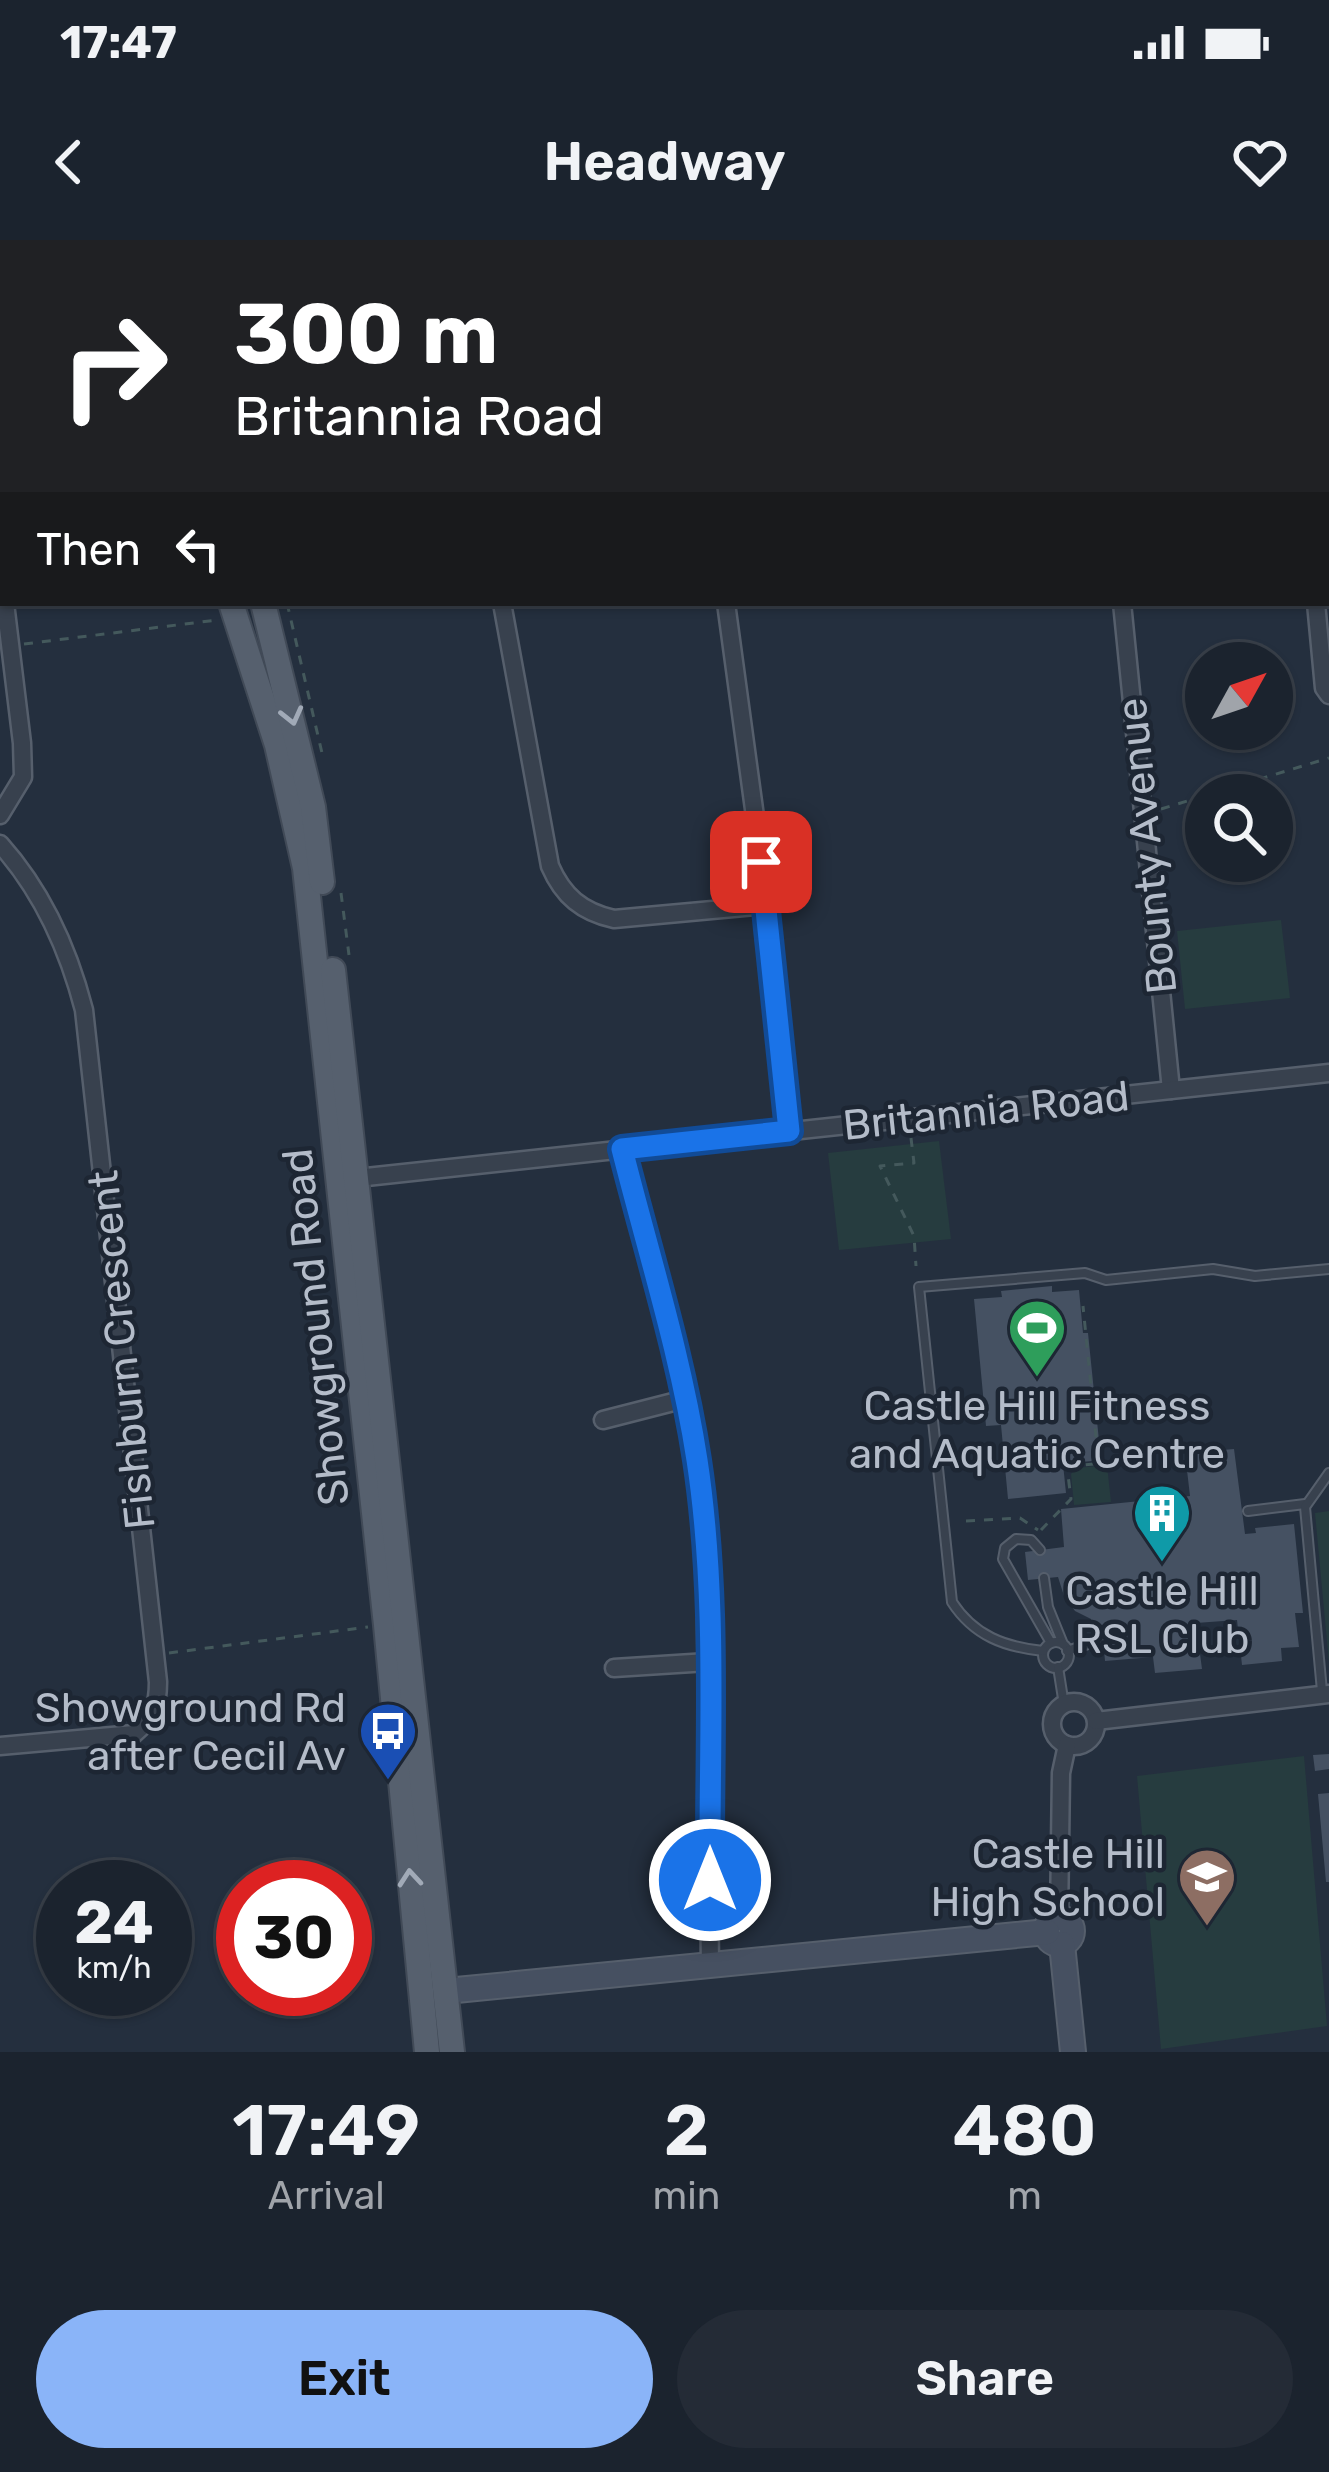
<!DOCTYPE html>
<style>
body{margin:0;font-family:Rubik,sans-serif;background:#242b36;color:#f1f3f6;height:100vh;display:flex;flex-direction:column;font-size:45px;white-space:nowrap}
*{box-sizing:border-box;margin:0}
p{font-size:39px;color:#a0a4aa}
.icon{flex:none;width:66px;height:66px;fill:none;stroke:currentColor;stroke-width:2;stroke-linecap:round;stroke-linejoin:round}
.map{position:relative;height:1812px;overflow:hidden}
.drawer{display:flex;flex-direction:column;background:#1b232e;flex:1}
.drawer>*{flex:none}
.guide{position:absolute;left:0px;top:0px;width:1329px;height:366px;box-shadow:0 3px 9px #0004,0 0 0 3px #39404a;background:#202124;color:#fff;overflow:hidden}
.needle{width:78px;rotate:50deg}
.buttons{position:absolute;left:1185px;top:402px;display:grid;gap:24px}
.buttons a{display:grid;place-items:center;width:108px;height:108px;border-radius:50%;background:#1b232e;box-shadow:0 3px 9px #0004,0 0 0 3px #39404a;font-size:60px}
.speed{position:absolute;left:36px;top:1620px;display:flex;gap:24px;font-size:60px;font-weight:700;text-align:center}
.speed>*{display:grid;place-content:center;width:156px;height:156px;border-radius:50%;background:#1b232e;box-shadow:0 3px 9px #0004,0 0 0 3px #39404a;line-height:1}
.speed small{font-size:30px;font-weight:400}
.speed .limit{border:18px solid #d22;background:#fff;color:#111}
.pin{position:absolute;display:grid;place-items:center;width:102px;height:102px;color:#fff;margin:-51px;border-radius:24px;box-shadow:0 6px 18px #0006}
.me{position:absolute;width:132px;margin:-66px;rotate:0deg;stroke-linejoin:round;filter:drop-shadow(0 0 9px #0008)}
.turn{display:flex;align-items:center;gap:42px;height:252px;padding:0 36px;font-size:54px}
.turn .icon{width:156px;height:156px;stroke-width:2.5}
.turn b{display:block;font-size:84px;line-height:102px}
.then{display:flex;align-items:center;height:114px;padding:0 36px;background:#0003;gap:24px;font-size:45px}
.eta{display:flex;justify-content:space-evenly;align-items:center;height:204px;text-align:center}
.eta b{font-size:72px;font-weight:600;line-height:84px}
.action{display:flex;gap:24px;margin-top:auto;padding:24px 36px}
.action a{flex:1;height:138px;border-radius:72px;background:#8ab4f8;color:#111;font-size:48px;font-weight:600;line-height:138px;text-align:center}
.action a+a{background:#242b36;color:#f1f3f6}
.status{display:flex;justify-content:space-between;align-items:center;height:84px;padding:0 60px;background:#1b232e;direction:ltr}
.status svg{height:33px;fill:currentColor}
header{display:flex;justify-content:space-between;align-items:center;height:156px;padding:0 36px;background:#1b232e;font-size:54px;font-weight:600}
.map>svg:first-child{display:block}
</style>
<div class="status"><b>17:47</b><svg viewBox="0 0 49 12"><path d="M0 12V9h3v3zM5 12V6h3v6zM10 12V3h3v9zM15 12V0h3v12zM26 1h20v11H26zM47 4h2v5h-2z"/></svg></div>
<header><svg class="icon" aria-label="back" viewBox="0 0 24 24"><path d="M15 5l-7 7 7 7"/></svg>Headway<svg class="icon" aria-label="heart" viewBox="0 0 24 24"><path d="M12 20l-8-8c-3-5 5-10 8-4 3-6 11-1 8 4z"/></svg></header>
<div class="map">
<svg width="1329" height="1812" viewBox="0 0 1329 1812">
<rect width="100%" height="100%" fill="#242f3e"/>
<g fill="#263c3f">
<path d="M1281 680 1290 758 1185 769 1177 691Z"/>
<path d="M939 901 951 999 839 1010 828 913Z"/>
<path d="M1107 1225 1111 1262 1074 1265 1071 1234 1076 1228Z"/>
<path d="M1329 1271V1423L1315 1273Z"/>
<path d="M1304 1516 1327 1786 1161 1809 1137 1536Z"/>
</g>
<g fill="#455162">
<path d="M1052 1046V1052L1079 1050 1083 1093H1088L1101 1220 1063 1224 1066 1253 1008 1259 1001 1185 986 1186 974 1059 1002 1057 1001 1051Z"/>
<path d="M1234 1209 1245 1294 1256 1293 1255 1288 1294 1284 1303 1373H1295L1299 1407 1281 1408 1282 1421 1242 1425 1237 1380 1196 1383 1202 1429 1155 1433 1153 1417 1105 1421 1102 1388H1092L1091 1379 1075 1371 1064 1356 1058 1337 1028 1340 1025 1312 1064 1307 1061 1269 1190 1256 1185 1213Z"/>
<path d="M1329 1514V1529L1315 1531 1313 1515Z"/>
<path d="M1329 1553V1642H1326L1318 1554Z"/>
</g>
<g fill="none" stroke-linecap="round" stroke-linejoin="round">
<defs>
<g id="lane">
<path d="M1248 1271 1305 1264"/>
<path d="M1040 1310 1031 1300 1016 1299 1005 1308 1003 1319 1051 1403"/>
<path d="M1044 1338 1048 1367 1063 1404"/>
<circle cx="1056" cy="1415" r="13"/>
<path d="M1043 1411C1005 1407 974 1396 952 1362L919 1047 1085 1033 1106 1040 1213 1029 1255 1036 1329 1029"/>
<path d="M1067 1411 1103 1399"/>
<path d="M1058 1427 1064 1465"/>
<path d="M1322 1451 1305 1267 1329 1233"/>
</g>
<g id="street">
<path d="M620 0 622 3"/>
<path d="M1081 0V3"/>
<path d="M442 3V0"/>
<path d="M1326 125 1329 124"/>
<path d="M0 327 3 345"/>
<path d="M502 363 550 626C563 656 582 672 614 679L767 665"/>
<path d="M726 363 767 665 789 891"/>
<path d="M1122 363 1171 850"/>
<path d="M1316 363 1324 448 1329 455"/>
<path d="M0 575 23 537 22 503 5 363"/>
<path d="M0 604C43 652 68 708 84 770L158 1442C158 1466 153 1478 134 1494L0 1506"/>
<path d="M622 909 685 1159 705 1282 710 1726"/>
<path d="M357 938 1329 833"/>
<path d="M603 1180 685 1159"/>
<path d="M614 1428 708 1422"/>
<circle cx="1074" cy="1484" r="22"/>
<path d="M1096 1481 1329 1454"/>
<path d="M1059 1679 1061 1533 1067 1505"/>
</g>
<g id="secondary">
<path d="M9 3 35 0"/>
<circle cx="1059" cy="1691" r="13"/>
<path d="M1062 1704 1073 1812"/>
<path d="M446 1751 1047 1692"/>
</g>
<g id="primary">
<path d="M176 0V3"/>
<path d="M213 0V3"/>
<path d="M231 363 277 505 305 628 386 1385 427 1812"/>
<path d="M263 363 313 567 322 642"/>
<path d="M333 730 452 1812"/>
</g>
</defs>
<use href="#lane" stroke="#565f6c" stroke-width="12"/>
<use href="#street" stroke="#565f6c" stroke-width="21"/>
<use href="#secondary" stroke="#565f6c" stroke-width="28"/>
<use href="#primary" stroke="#414a57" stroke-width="28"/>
<g stroke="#44595c" stroke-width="3" stroke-dasharray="9 9" stroke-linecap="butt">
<path d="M287 363 322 513"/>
<path d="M24 404 217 380"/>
<path d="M1207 555 1329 518"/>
<path d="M1161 569 1204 556"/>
<path d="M341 653 349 715"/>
<path d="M911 898 914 923 880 926 914 996 916 1026"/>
<path d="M966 1281 1020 1278 1038 1290"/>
<path d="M1041 1290 1071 1259 1068 1235 1074 1226 1094 1224 1098 1217 1083 1066"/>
<path d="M169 1413 368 1387"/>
</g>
<use href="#lane" stroke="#38414e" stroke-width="8"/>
<use href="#street" stroke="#38414e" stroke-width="16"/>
<use href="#secondary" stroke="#465061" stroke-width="24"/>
<use href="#primary" stroke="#56606e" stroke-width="24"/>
</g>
<defs><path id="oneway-chevron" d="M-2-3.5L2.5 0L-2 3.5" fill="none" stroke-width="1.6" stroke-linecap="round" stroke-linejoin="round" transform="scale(3)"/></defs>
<g stroke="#a1aab7">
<use href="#oneway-chevron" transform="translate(292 476) rotate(76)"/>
<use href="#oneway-chevron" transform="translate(410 1638) rotate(-95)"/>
</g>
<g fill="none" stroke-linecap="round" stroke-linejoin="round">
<defs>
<path id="route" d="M710 1640C709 1501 718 1358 697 1220 681 1115 648 1012 622 909L789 891 761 622"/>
</defs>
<use href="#route" stroke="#114b97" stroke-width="30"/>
<use href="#route" stroke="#1a73e8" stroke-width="21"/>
</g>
<defs>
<symbol id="stadium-pin" viewBox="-11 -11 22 30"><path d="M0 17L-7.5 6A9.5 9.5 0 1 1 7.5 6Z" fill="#2e9e5b" stroke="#1d2633"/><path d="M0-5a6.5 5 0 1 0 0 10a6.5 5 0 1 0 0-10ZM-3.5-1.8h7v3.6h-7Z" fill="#fff"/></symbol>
<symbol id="building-pin" viewBox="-11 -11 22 30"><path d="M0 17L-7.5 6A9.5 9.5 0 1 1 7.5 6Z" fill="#0f9aa8" stroke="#1d2633"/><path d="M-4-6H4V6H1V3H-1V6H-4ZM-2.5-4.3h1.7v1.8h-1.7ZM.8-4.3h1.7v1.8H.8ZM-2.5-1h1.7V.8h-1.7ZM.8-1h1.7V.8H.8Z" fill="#fff"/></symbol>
<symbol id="bus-pin" viewBox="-11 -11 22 30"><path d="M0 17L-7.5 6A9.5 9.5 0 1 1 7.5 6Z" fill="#1a4fb4" stroke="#1d2633"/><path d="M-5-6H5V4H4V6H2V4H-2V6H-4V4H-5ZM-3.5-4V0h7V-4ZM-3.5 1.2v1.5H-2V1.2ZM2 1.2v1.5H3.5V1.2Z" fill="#fff"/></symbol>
<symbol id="school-pin" viewBox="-11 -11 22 30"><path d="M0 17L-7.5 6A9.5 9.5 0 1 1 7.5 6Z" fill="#8d6e63" stroke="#1d2633"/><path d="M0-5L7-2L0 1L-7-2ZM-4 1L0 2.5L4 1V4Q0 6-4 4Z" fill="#fff"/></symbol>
</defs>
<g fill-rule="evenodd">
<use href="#stadium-pin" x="1004" y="1055" width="66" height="90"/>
<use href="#building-pin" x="1129" y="1240" width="66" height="90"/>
<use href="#bus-pin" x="355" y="1458" width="66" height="90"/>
<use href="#school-pin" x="1174" y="1604" width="66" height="90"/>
</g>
<g text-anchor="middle" stroke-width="9" stroke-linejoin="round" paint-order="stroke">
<g font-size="42" fill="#b4bcc9" stroke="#1d2633">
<text transform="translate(1146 606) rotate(-96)" y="15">Bounty Avenue</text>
<text transform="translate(986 870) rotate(-6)" y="15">Britannia Road</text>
<text transform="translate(315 1087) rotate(-96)" y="15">Showground Road</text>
<text transform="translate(121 1110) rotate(-96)" y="15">Fishburn Crescent</text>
</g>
<g font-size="42" fill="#b4bcc9" stroke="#1d2633">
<text x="1037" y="1180">Castle Hill Fitness<tspan x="1037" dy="48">and Aquatic Centre</tspan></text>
<text x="1162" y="1365">Castle Hill<tspan x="1162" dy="48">RSL Club</tspan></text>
<text x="346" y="1482" text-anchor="end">Showground Rd<tspan x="346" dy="48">after Cecil Av</tspan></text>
<text x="1165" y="1628" text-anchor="end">Castle Hill<tspan x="1165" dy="48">High School</tspan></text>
</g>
</g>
</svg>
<div class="buttons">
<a><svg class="needle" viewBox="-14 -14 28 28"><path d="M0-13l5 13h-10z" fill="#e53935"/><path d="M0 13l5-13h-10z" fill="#a0a4aa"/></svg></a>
<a><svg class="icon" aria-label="search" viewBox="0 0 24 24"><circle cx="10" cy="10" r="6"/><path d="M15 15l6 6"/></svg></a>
</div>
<div class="speed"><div>24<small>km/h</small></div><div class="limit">30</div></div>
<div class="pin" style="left:761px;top:622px;background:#d93025"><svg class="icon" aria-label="arrive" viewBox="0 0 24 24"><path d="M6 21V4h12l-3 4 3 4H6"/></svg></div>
<svg class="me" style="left:710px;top:1640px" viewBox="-20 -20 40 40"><circle r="17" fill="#1a73e8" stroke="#fff" stroke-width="3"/><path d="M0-11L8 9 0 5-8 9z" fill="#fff"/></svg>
<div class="guide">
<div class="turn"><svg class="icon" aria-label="right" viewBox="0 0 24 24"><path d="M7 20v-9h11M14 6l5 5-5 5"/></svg><div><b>300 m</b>Britannia Road</div></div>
<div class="then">Then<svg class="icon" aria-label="left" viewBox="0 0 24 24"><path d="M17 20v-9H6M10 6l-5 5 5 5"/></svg></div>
</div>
</div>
<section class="drawer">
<div class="eta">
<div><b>17:49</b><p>Arrival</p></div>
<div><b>2</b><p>min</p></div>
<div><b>480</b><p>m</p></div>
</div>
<div class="action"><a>Exit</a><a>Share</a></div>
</section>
